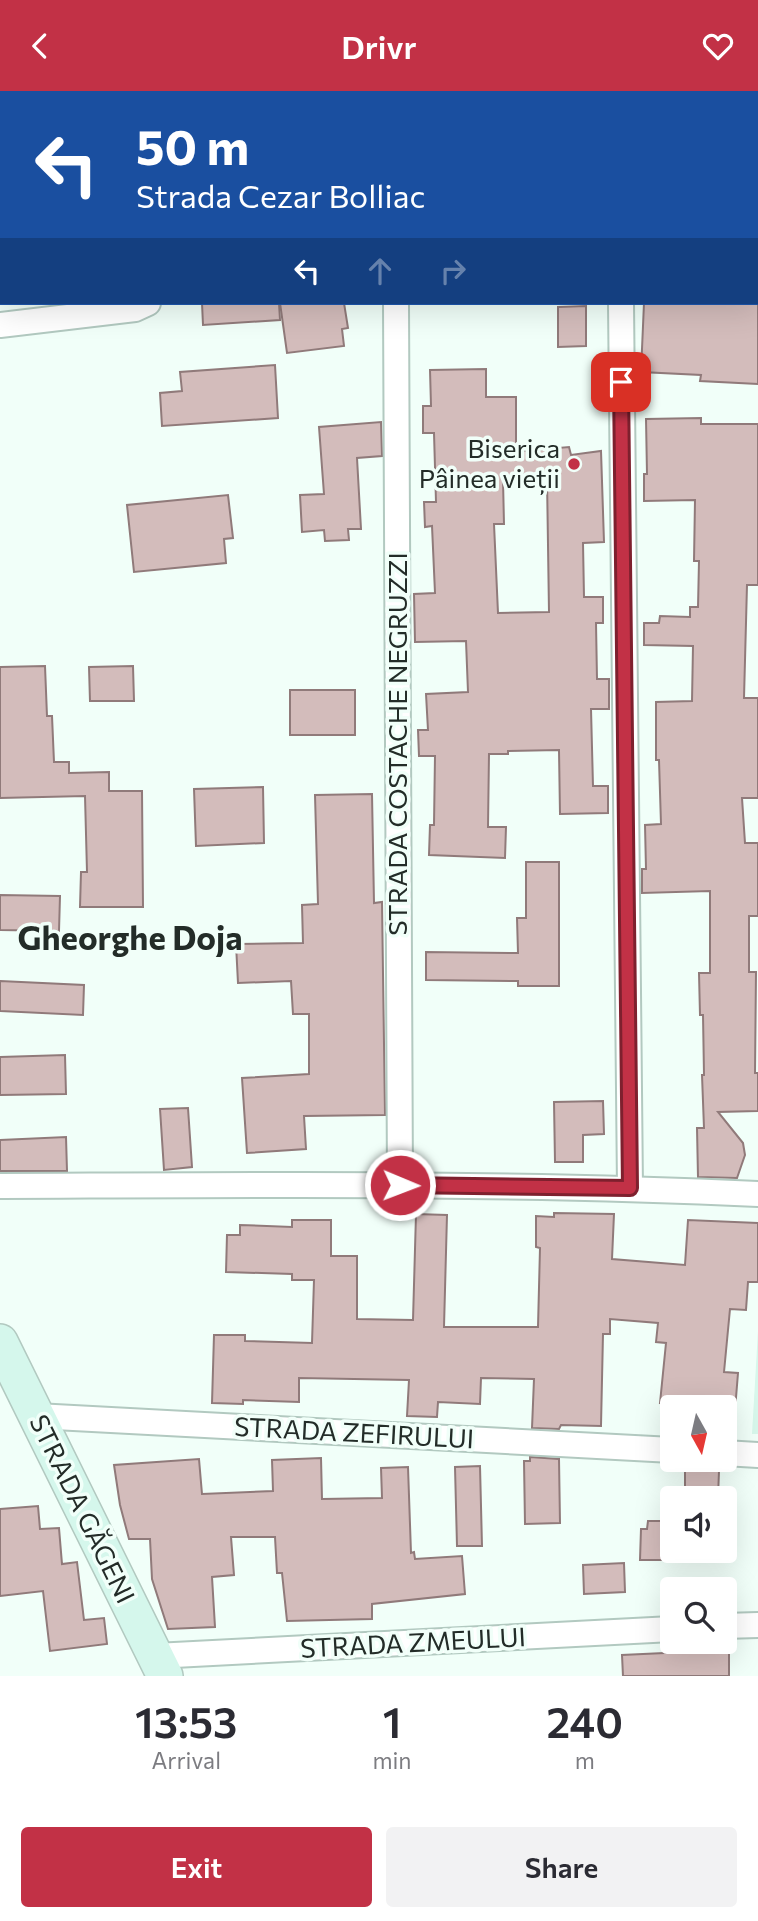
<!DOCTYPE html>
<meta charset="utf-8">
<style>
body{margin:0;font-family:Commissioner,sans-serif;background:#f2f2f3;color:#2b2b33;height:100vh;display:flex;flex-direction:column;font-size:26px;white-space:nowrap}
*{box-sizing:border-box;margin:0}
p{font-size:23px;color:#7c7c81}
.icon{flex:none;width:38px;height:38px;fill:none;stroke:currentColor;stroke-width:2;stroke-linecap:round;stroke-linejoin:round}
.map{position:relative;height:1585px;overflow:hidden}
.sheet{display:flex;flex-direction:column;background:#fff;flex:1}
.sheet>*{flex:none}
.guide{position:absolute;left:0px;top:0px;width:760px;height:214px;box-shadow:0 7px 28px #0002;background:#1a4fa0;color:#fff;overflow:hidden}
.needle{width:46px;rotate:172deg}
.controls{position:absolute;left:660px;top:1304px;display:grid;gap:14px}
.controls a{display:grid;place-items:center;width:77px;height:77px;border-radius:7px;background:#fff;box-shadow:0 7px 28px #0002;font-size:35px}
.pin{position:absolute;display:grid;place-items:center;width:60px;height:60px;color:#fff;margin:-30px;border-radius:14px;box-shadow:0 4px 10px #0006}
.me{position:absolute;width:77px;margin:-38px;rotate:91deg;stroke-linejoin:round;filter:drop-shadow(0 0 5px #0008)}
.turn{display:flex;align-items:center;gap:24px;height:147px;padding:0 21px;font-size:32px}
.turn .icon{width:91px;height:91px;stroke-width:2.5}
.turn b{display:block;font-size:49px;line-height:60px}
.lanes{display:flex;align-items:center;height:66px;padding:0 21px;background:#0003;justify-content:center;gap:35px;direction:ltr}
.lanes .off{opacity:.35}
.eta{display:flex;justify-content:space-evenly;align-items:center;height:119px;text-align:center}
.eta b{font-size:42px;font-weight:600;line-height:49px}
.action{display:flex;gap:14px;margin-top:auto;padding:14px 21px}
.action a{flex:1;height:80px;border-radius:7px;background:#c23146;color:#fff;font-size:28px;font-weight:600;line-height:80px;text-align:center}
.action a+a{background:#f2f2f3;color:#2b2b33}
header{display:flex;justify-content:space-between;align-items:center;height:91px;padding:0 21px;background:#c23146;color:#fff;font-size:32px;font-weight:600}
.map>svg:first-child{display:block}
</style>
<header><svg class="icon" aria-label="back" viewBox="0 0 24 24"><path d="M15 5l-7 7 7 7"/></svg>Drivr<svg class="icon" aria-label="heart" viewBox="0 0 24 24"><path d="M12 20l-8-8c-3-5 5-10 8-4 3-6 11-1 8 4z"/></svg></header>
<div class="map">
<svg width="758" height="1585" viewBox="0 0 758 1585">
<rect width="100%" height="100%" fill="#f1fff9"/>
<path fill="#d7f7eb" d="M758 1240V1343H752Z"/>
<g fill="#d3bcbb" stroke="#907a7a" stroke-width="2" fill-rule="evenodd">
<path d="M202 212H279L280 229 203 234Z"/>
<path d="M280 212H344L348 237 342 238 344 255 287 262Z"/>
<path d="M644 212H758V293L700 290 701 284 641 281Z"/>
<path d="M586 215V255L558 256V216Z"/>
<path d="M275 274 278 327 162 335 160 302 182 300 180 281Z"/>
<path d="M486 278V306H516V356H524V360L569 356 571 364 601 360 604 451 583 452 584 506H603V532H596L597 588H609V618H591L593 695H608V722L560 723 559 659 508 660V663H489L488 736H506L505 767 429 764 430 734H434L435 665H419L418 639H428L426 603 468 601 466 550 415 551 414 503 435 502 432 435 425 436 424 411H436L434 342H423V315H431L430 279ZM547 387 549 521 498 522 494 433H504L503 389Z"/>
<path d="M701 327V333H758V494H747L744 607H758V707H742L745 752H758V825H749V881H756L755 982H758V1020L718 1021 743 1052 745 1064 737 1087 698 1086 697 1037H704L702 984H704L703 924H700L699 882H710V800L642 802V778H646L645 734 661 733 659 669H656V611L692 610 693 555 644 554V532H659L660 525 690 526V516H698L699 470H694L695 409 644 410V383H647L646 328Z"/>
<path d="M381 331 382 365 357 367 361 438H348L349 449 325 450 324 439 302 441 300 404 324 403 319 336Z"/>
<path d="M228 404 233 447 224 448 226 472 134 481 127 414Z"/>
<path d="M45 575 47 625H52L54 671H69V682L109 681V700H142L143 816H80L81 781H87L85 705 0 707V576Z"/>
<path d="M133 575 134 610H90L89 576Z"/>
<rect x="290" y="599" width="65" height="45"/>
<path d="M263 696 264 752 196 755 194 698Z"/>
<path d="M372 703 374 812 382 811 385 1024 304 1025 306 1058 247 1062 242 987 309 983V923H293L291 890 238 892 236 853 303 852 302 814 318 813 315 704Z"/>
<path d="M526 771H559V895H518V890L426 889V861L518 862 517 827H526Z"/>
<path d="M0 804 60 805 59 840 0 839Z"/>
<path d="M0 890 84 894 83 924 0 920Z"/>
<path d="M65 964 66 1003 0 1004V966Z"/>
<path d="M603 1010 604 1043 583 1044V1071H555L554 1011Z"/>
<path d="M188 1017 192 1076 164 1079 160 1018Z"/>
<path d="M66 1046 67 1080H0V1049Z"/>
<path d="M554 1122 614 1123 612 1168 685 1174 688 1129 758 1132V1191H748L746 1219 730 1218 724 1281 738 1282 735 1319 724 1318V1316L660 1312 666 1252 656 1251 658 1232 610 1228V1243H603L601 1335 561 1334 559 1338 532 1337 534 1288 481 1287 480 1313 438 1311 437 1326 407 1325 409 1289 299 1287V1311L243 1309V1313L212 1312 214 1244H245V1250L312 1252 314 1189H292V1183L226 1181 227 1144H240V1134L292 1136V1129H331V1165H357V1228L413 1229 416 1123 447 1124 444 1236H538L540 1157 536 1156V1125L554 1126Z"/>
<path d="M530 1366 559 1368 560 1432 525 1433 524 1370H530Z"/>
<path d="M321 1367 322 1408 382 1407 381 1377 408 1376 411 1462 414 1461 415 1468 462 1465 465 1503 372 1513V1528L287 1530 282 1482H277L275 1446H231L234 1484 212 1486 215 1536 168 1538 152 1488 150 1448H129L120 1414 114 1374 199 1368 202 1403 273 1400 272 1369Z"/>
<path d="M480 1375 482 1455H457L455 1376Z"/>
<path d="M685 1380H719L718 1407H685Z"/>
<path d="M38 1415 40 1438 59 1437 62 1473 77 1471 84 1529 104 1527 107 1553 50 1560 43 1500 0 1505V1418Z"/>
<path d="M648 1430H672V1469H640L641 1438H647Z"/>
<path d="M624 1472 625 1501 584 1503 583 1474Z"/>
<path d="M729 1559V1585H623L622 1564Z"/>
</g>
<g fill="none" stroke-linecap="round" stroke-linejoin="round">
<defs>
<g id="minor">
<path d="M162 2V0"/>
<path d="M393 2V0"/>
<path d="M626 2V0"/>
<path d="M396 212 400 1094"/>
<path d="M621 212 630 1097"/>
<path d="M0 234 135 218 148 212"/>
<path d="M0 1095C253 1094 505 1091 758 1103"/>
<path d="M36 1325 672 1359"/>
<path d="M724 1362 758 1364"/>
<path d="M724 1535 758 1534"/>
<path d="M155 1565 672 1538"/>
</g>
<path id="secondary" d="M0 1251 165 1585"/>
</defs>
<use href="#minor" stroke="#b2c9c0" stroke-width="28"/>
<use href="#secondary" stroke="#b2c9c0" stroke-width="38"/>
<use href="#minor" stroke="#fff" stroke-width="24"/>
<use href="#secondary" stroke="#d5f7ec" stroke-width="35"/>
</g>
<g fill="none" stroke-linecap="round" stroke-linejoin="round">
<defs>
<path id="route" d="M400 1094 630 1097 621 291"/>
</defs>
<use href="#route" stroke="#7e202e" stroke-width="18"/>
<use href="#route" stroke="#c23146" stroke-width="12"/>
</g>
<circle fill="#c23146" stroke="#f1fff9" stroke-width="2.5" cx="574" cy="373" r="7"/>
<g text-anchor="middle" stroke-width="7" stroke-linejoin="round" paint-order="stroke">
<g font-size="26" fill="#232c28" stroke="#f1fff9" text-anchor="end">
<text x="560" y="367">Biserica<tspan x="560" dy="30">Pâinea vieții</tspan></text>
</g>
<g font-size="26" fill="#232c28" stroke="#f1fff9">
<text transform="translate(398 653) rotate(-90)" y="9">STRADA COSTACHE NEGRUZZI</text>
<text transform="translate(354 1342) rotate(3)" y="9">STRADA ZEFIRULUI</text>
<text transform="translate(82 1418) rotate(64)" y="9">STRADA GĂGENI</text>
<text transform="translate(413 1552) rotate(-3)" y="9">STRADA ZMEULUI</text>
</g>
<g font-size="33" font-weight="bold" fill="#232c28" stroke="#f1fff9">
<text x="130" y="859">Gheorghe Doja</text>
</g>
</g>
</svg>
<div class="controls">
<a><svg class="needle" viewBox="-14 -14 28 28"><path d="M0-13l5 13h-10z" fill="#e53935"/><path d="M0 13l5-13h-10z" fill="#7c7c81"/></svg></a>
<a><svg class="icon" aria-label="sound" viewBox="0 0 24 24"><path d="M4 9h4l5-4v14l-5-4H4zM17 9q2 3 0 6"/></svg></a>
<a><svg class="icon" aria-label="search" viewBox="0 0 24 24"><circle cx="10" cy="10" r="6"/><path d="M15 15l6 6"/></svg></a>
</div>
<div class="pin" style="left:621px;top:291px;background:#d93025"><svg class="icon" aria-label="arrive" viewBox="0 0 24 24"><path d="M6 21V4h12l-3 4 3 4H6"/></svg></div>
<svg class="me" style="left:400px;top:1094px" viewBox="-20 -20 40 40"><circle r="17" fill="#c23146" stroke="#fff" stroke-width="3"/><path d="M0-11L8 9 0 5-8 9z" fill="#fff"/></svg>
<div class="guide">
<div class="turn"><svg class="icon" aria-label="left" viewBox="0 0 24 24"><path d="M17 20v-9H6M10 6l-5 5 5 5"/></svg><div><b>50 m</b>Strada Cezar Bolliac</div></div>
<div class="lanes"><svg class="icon" aria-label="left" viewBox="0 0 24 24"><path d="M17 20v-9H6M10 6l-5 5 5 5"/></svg><svg class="icon off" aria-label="ahead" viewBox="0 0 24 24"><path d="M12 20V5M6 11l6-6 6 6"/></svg><svg class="icon off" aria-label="right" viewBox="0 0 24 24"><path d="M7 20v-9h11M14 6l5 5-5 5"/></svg></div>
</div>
</div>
<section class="sheet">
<div class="eta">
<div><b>13:53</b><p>Arrival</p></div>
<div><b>1</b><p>min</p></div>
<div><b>240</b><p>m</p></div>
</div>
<div class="action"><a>Exit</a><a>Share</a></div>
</section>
